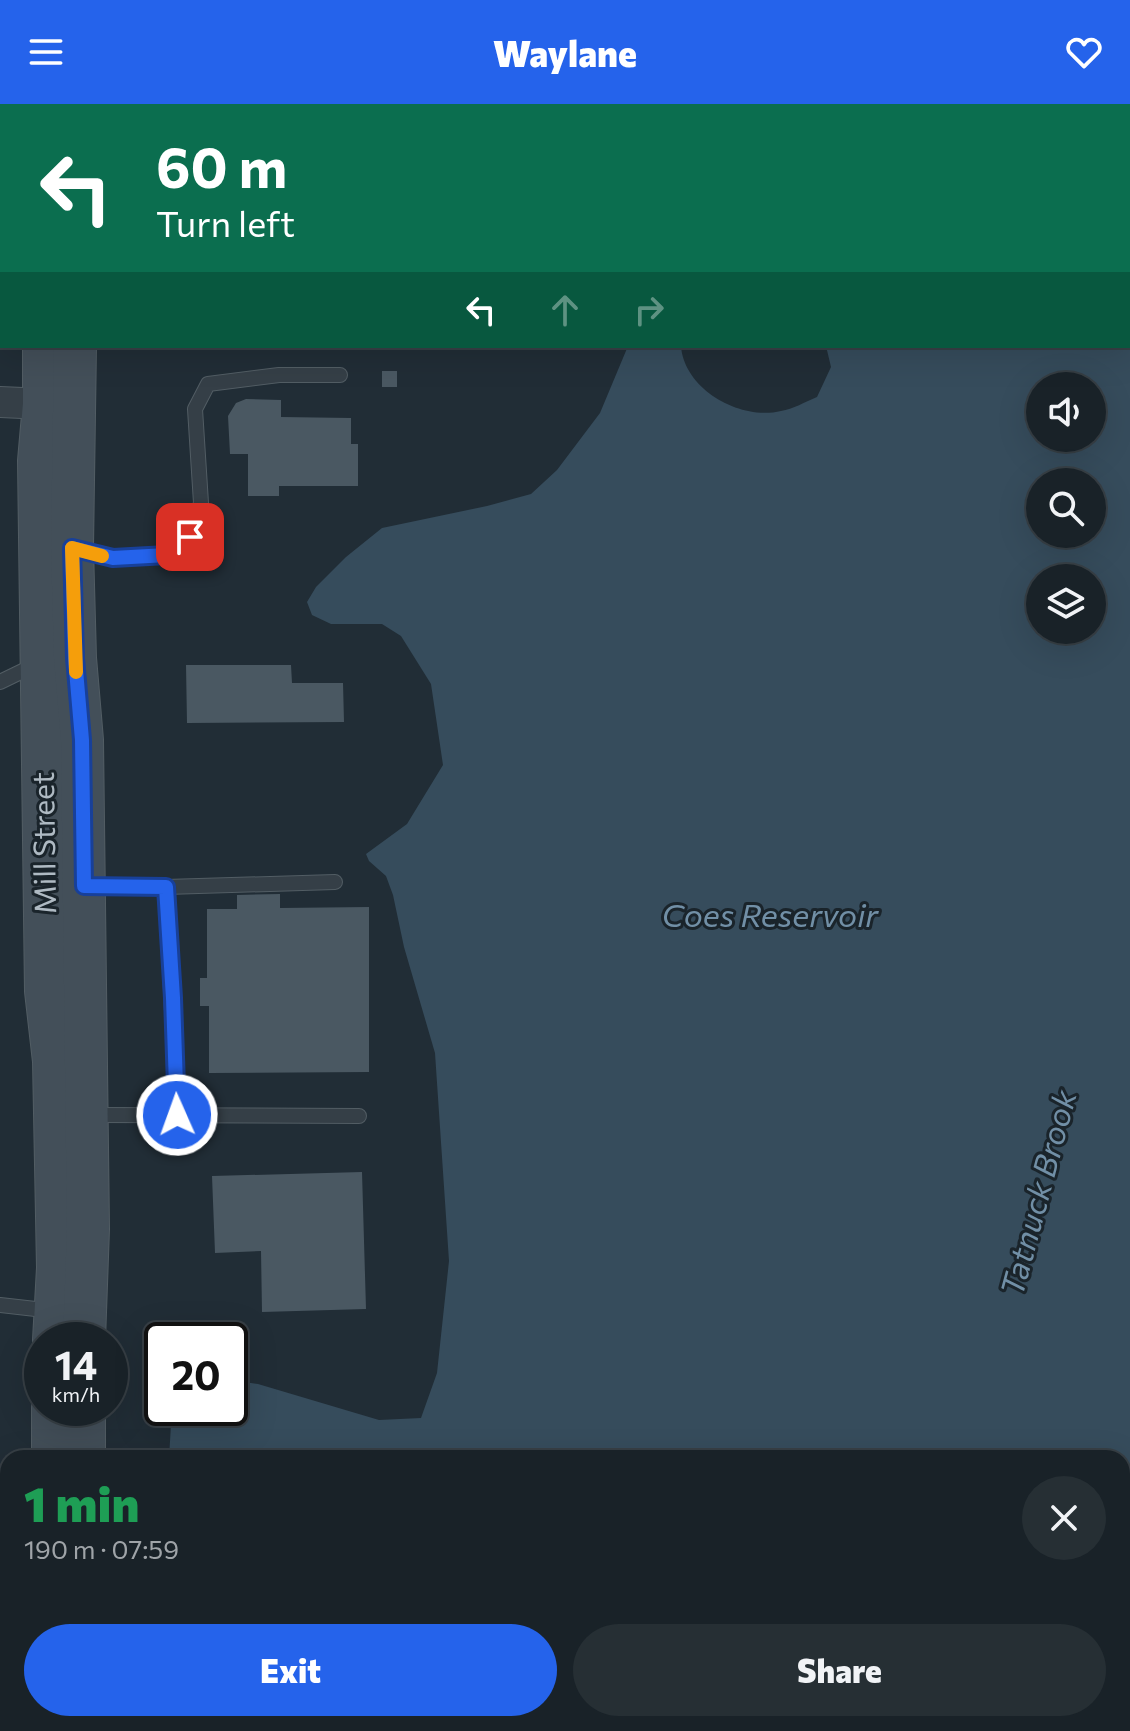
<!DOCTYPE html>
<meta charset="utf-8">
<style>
body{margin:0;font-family:Commissioner,sans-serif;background:#262f34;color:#f1f3f6;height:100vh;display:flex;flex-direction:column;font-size:30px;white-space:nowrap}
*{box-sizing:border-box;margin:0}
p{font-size:26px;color:#9fa4a8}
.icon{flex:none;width:44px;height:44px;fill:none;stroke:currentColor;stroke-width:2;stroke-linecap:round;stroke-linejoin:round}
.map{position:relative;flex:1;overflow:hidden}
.sheet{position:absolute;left:0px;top:1346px;width:1130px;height:282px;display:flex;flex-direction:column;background:#192228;border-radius:24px 24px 0 0;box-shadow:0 8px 32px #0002,0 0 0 2px #373f45}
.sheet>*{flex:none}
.banner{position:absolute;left:0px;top:0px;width:1130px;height:244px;box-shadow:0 8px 32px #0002,0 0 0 2px #373f45;background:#0b6e4f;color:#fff;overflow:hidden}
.fabs{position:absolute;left:1026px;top:268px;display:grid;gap:16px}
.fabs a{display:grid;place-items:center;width:80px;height:80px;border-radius:50%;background:#192228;box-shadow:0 8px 32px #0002,0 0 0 2px #373f45;font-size:40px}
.speed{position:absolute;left:24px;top:1218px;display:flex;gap:16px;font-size:40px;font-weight:700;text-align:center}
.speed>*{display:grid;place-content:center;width:104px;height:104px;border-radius:50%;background:#192228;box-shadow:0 8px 32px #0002,0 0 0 2px #373f45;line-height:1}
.speed small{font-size:20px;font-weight:400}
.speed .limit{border:4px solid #111;border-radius:12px;background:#fff;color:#111}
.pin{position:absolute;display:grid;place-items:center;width:68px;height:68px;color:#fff;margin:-34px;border-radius:16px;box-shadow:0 4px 12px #0006}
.me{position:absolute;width:88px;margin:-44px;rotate:358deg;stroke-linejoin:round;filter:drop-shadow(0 0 6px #0008)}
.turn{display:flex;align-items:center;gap:28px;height:168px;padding:0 24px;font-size:36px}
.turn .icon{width:104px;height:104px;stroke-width:2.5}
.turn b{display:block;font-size:56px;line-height:68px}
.lanes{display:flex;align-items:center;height:76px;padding:0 24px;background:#0003;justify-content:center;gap:40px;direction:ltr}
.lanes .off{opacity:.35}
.round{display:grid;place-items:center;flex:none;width:84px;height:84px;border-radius:42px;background:#262f34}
.headline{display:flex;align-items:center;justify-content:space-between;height:136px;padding:0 24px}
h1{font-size:48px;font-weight:800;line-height:60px;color:#1e9e55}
.cta{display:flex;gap:16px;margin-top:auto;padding:16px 24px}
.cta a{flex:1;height:92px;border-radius:48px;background:#2563eb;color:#fff;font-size:32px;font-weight:800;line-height:92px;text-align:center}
.cta a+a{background:#262f34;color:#f1f3f6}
header{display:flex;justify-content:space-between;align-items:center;height:104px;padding:0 24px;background:#2563eb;color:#fff;font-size:36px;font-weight:800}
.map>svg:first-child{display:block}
</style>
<header><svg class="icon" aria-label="menu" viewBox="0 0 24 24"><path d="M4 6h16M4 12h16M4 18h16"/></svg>Waylane<svg class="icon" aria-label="heart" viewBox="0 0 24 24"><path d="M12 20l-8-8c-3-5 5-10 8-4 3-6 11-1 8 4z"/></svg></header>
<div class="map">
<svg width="1130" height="1627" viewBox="0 0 1130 1627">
<rect width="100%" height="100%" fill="#212d36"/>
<path fill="#364c5c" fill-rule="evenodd" d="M524 0H1130V1627H166V1620H1122V1354H169L172 1304H230V1276L258 1280 379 1316 421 1314 437 1269 449 1157 435 949 404 843 393 791 386 772 369 757 366 750 407 720 443 661 431 580 401 532 382 520H331L312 511 307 498 316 483 346 453 382 424 487 402 531 390 557 366 600 309 628 242H681C684 285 740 317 781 307 793 305 805 298 817 293L831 263 826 242H1128V2ZM1040 282H1092V334H1040ZM1040 378H1092V430H1040ZM1040 474H1092V526H1040Z"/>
<g fill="#4a5862">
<rect x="382" y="267" width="15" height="16"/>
<path d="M246 295 281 296V313L351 314V340H358V382H279V392H248V350H230L228 312 236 299Z"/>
<path d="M186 561H291L292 579H343L344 618 187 619Z"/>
<path d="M280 790V804L369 803V968L209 969V902H200V874H207V805H237V791Z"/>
<path d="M362 1068 366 1205 262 1208 261 1147 215 1149 212 1072Z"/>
</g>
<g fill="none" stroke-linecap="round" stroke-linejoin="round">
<defs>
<g id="lane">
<path d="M0 7H2"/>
<path d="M0 102H2"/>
<path d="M0 173H2"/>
<path d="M76 445 113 454 167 451 190 433 201 399 195 305 208 280 279 271H340"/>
<path d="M0 578 35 561"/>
<path d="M86 782 166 783"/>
<path d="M91 1011 359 1012"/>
<path d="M177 1011 166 783 335 778"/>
<path d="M0 1201 53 1207"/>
<path d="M0 1378 8 1377"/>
<path d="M0 1446 8 1439"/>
</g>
<path id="street" d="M0 298 44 300"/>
<g id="secondary">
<path d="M36 0V2"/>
<path d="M69 2V0"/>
<path d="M44 242V300L39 357 46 887 54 957 58 1164 54 1236"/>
<path d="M75 242 72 444 75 554 82 636 88 1125 84 1236"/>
<path d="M53 1354V1304"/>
<path d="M84 1354V1304"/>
<path d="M58 1620V1627"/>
<path d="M96 1620V1627"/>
</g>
</defs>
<use href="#lane" stroke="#525d64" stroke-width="16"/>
<use href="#street" stroke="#525d64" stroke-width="32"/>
<use href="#secondary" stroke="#525d64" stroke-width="44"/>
<path stroke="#455857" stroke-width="5" stroke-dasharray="6 6" stroke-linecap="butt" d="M0 46H1"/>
<use href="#lane" stroke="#353f47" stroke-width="14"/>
<use href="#street" stroke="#353f47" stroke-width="30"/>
<use href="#secondary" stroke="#434f59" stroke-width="42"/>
</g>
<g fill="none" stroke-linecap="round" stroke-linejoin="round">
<defs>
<path id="route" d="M177 1011 173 894 166 783 84 782 82 636 75 554 72 444 113 454 167 451 190 433"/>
</defs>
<use href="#route" stroke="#184099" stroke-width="20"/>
<use href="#route" stroke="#2563eb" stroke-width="14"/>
<path stroke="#f59e0b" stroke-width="14" d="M76 568 72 444 102 452"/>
</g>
<g text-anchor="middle" stroke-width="6" stroke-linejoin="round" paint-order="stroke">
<g font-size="30" fill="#afbac3" stroke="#1a242b">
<text transform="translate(45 739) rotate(-91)" y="10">Mill Street</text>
</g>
<g font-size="32" font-style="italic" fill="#718fa6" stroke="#1a242b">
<text x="770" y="823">Coes Reservoir</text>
<text transform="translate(1039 1089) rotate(-75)" y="11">Tatnuck Brook</text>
</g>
</g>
</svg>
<div class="fabs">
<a><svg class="icon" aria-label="sound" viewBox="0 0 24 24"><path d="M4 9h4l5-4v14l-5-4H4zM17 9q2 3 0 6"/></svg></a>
<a><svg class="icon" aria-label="search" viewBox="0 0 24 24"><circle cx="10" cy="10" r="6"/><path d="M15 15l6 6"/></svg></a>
<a><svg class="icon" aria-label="layers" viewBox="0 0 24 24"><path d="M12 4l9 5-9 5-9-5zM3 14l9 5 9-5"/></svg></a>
</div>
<div class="speed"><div>14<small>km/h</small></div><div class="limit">20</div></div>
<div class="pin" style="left:190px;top:433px;background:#d93025"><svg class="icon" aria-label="arrive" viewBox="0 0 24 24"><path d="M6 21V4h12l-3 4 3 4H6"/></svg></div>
<svg class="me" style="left:177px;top:1011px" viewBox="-20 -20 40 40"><circle r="17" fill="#2563eb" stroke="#fff" stroke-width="3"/><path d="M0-11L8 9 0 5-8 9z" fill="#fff"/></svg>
<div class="banner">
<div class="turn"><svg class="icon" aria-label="left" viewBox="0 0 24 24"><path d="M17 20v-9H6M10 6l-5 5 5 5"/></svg><div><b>60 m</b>Turn left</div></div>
<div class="lanes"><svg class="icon" aria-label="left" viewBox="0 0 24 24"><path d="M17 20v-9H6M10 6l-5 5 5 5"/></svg><svg class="icon off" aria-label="ahead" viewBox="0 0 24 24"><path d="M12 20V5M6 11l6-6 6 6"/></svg><svg class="icon off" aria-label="right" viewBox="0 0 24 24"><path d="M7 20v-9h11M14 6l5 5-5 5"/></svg></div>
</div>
<section class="sheet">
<div class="headline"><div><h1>1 min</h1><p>190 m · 07:59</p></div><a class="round"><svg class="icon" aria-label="close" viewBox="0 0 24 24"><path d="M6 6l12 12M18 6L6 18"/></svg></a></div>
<div class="cta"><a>Exit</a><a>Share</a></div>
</section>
</div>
